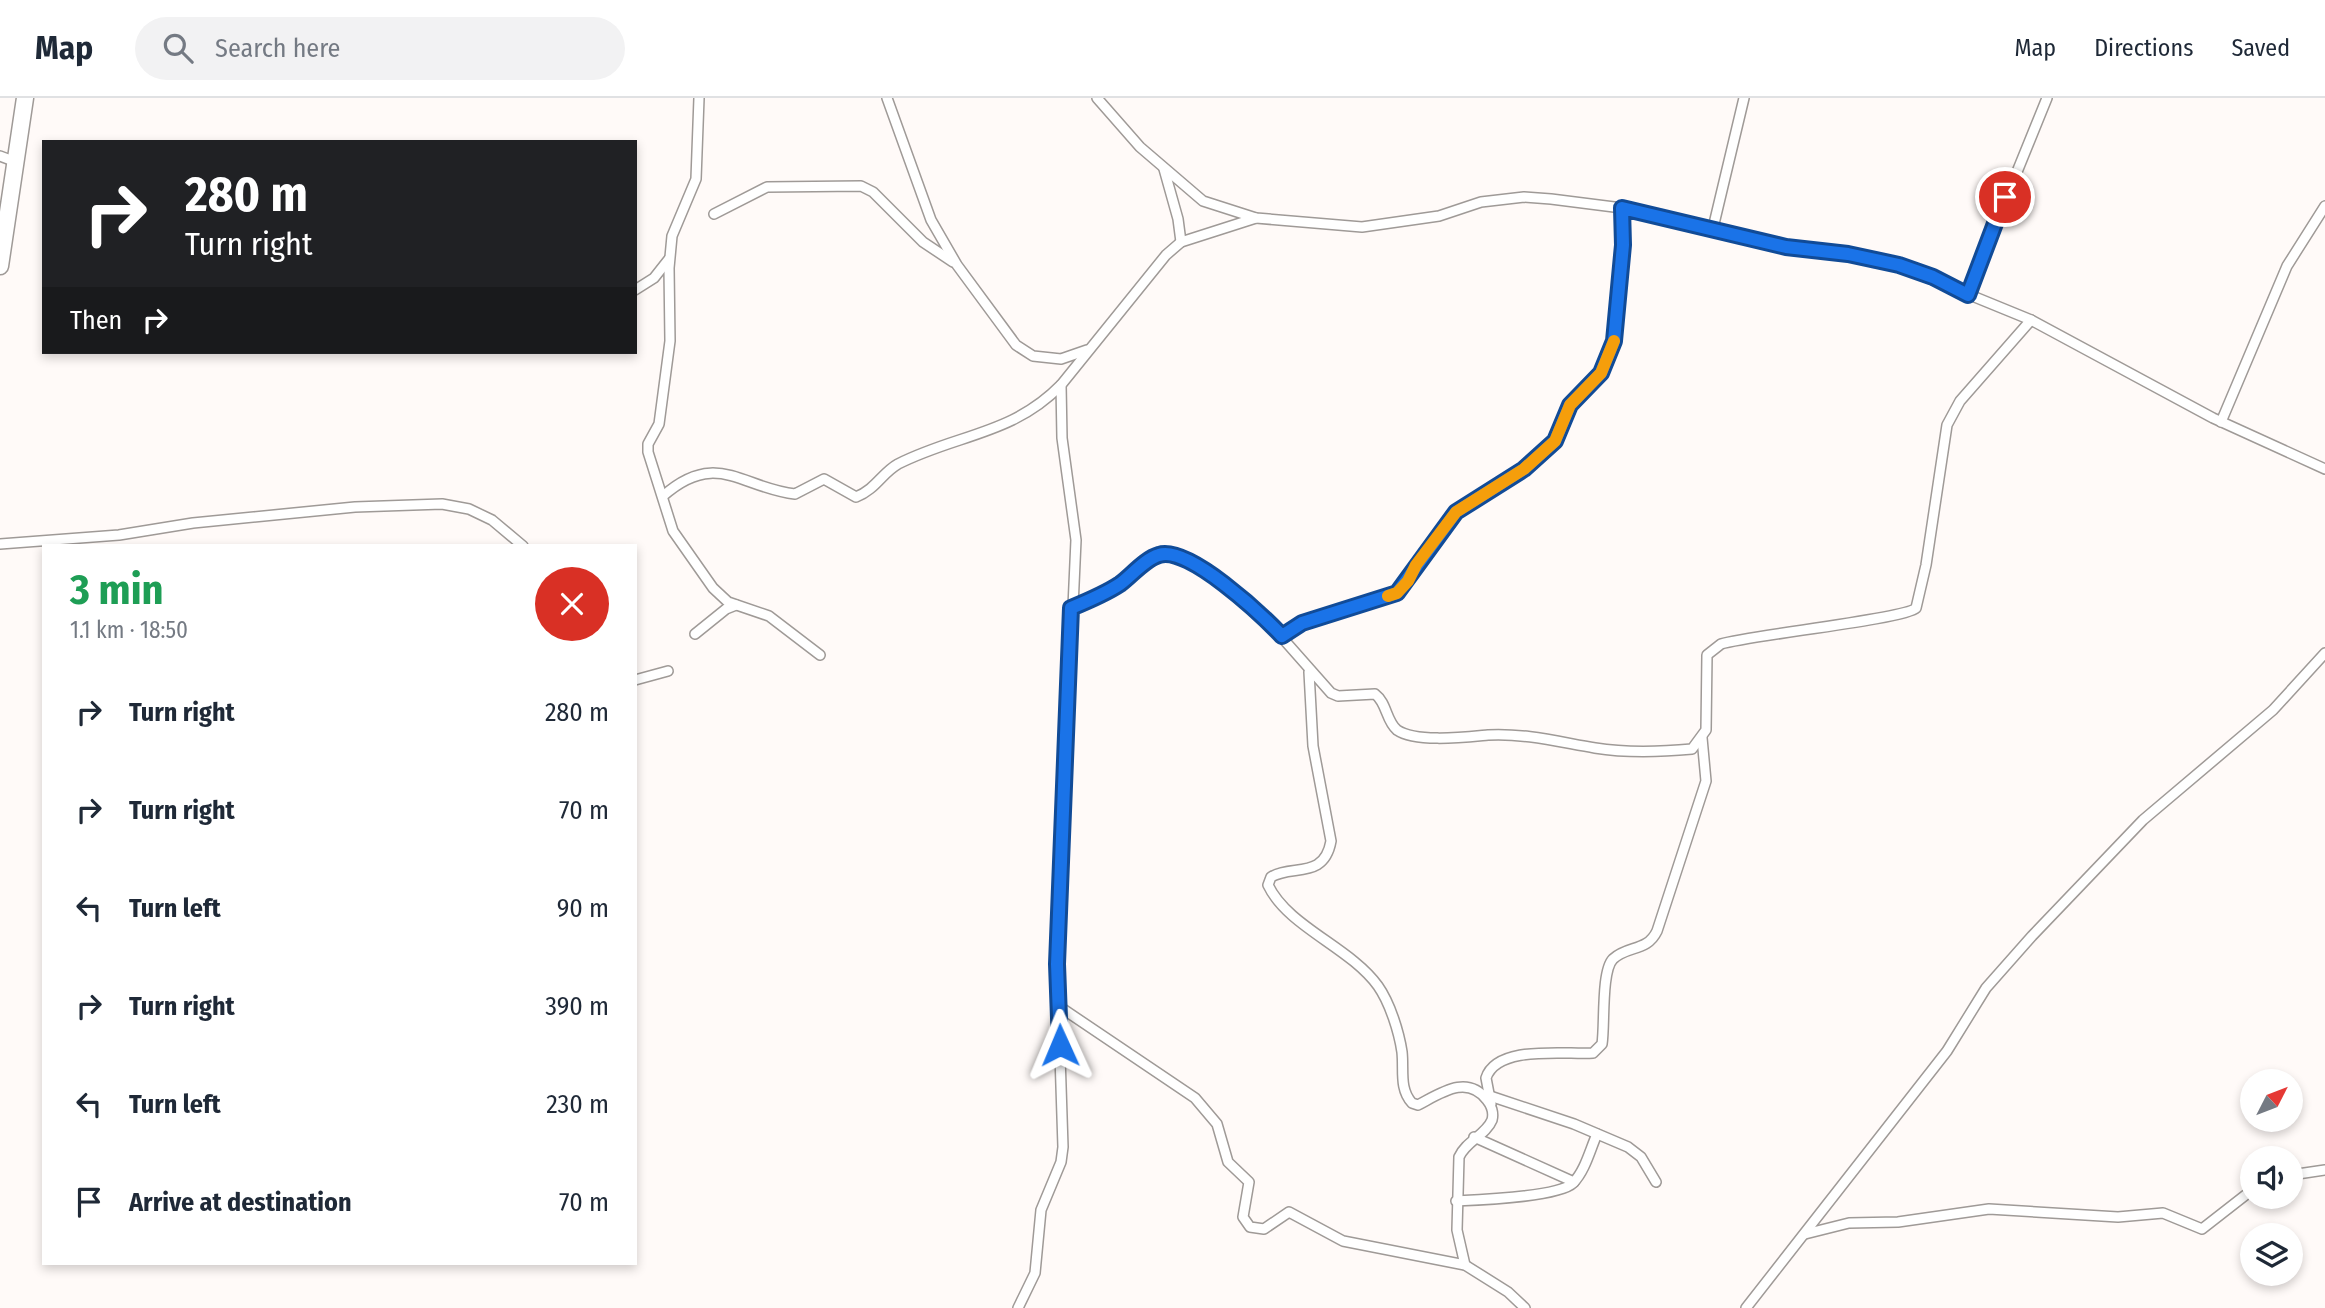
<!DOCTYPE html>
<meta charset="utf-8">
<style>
body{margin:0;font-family:"Fira Sans Condensed",sans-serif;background:#f2f2f3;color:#1f2937;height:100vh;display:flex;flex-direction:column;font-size:26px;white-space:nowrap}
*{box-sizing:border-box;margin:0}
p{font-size:23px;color:#747a83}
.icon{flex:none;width:38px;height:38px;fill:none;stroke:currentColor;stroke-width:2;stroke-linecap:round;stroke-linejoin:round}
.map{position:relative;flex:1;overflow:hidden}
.sheet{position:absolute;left:42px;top:446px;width:595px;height:721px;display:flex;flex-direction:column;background:#fff;border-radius:0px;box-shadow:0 4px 10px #0003}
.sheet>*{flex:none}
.top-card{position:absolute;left:42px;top:42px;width:595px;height:214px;border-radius:0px;box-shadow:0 4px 10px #0003;background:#202124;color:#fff;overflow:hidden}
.needle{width:46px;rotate:48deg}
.buttons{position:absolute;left:2240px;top:971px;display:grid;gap:14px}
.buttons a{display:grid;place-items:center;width:63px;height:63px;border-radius:50%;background:#fff;box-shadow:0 4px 10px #0003;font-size:35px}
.pin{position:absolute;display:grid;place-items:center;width:60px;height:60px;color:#fff;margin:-30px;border:4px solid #fff;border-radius:50%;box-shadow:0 2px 7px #0007}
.me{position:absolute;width:77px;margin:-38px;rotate:359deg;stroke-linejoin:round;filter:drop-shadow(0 0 5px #0008)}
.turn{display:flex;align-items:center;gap:24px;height:147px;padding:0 28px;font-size:32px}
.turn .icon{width:91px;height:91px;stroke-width:2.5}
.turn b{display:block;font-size:49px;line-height:60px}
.then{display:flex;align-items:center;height:66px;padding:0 28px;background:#0003;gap:14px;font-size:26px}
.round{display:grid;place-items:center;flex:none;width:74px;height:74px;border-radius:37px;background:#f2f2f3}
.head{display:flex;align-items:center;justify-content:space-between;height:119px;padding:0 28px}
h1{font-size:42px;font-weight:700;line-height:52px;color:#1e9e55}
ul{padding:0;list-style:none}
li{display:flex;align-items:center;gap:21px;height:98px;padding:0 28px}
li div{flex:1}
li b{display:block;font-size:26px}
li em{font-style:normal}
header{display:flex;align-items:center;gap:42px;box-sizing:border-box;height:98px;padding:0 35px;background:#fff;border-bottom:2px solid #e0e1e3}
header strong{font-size:33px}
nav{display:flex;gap:38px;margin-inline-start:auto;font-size:24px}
.search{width:490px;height:63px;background:#f2f2f3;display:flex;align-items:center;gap:18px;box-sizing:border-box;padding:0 24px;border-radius:38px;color:#747a83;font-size:26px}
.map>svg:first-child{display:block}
</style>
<header>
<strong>Map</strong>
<div class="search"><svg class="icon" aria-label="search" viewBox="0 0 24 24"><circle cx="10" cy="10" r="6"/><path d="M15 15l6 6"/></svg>Search here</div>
<nav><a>Map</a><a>Directions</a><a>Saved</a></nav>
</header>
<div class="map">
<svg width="2325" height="1210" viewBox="0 0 2325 1210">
<rect width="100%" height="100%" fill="#fffaf8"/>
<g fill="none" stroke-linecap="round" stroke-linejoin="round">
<defs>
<g id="street">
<path d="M699 0 696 81 672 138 669 170 670 243 659 326 648 346V354L673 433 713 490 728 504 769 518 820 557"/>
<path d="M887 0 931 122 957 167 1016 247 1033 258 1061 261 1087 252"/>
<path d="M1097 0 1140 49 1203 103 1256 120 1362 129 1439 118 1481 104 1524 99 1551 101 1622 110 1786 149 1848 156 1899 168 2031 222 2213 320 2325 371"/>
<path d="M0 58 16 64"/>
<path d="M1164 71 1178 121 1181 144"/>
<path d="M714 116 767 89 861 88 873 94 923 144 953 164"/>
<path d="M1713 130 1744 0"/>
<path d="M635 192 654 180 669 161"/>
<path d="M1967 197 2047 0"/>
<path d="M2221 324 2287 168 2325 108"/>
<path d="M663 398C716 351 742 390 795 396L824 381 856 399C876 391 882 375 898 366 957 336 1012 337 1061 287"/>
<path d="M0 446 119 437 193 425 355 409 442 406 469 411 492 422 523 448"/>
<path d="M1071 510 1117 488 1155 458 1165 455 1178 458 1239 496 1262 517 1331 595 1338 598 1375 596C1387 605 1386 623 1397 632 1416 645 1466 639 1488 637 1525 635 1559 644 1595 650 1626 655 1660 654 1692 651L1706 632 1707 557 1721 546C1751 537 1905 521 1916 510L1926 467 1947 327 1960 303 2031 222"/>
<path d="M695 536 726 511 736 507"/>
<path d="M1282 538 1302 525 1397 495 1456 414 1524 371 1555 343 1570 307 1601 275 1614 243 1624 147 1622 110"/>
<path d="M1309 574 1313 648 1331 743C1324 782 1292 766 1271 779L1268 787C1288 829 1350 849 1378 888 1390 905 1399 934 1402 954 1404 972 1399 991 1412 1005L1418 1007C1441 995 1467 976 1487 1002 1491 1007 1494 1015 1492 1022 1486 1037 1466 1043 1459 1059L1457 1132 1465 1167"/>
<path d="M635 582 668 573"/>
<path d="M1060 909 1195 1000 1217 1026 1228 1064 1249 1084 1243 1119 1250 1129 1264 1131 1289 1114 1343 1143 1465 1167 1508 1194 1525 1210"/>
<path d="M1490 998 1574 1026 1628 1049 1641 1059 1656 1084"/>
<path d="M1491 1006 1486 980C1497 946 1567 957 1593 955L1602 946C1605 928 1601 873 1613 861 1628 847 1647 854 1657 833L1706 683 1702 640"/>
<path d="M1474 1039 1574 1084"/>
<path d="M2291 1077 2325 1072"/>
<path d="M1456 1103C1477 1102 1559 1099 1573 1085 1585 1073 1590 1052 1597 1036"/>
<path d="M1805 1136 1849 1125 1898 1124 1989 1111 2118 1119 2163 1115 2202 1131 2252 1092"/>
<path d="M1018 1210 1035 1175 1041 1112 1061 1064 1063 1049 1057 866 1076 442 1062 340 1061 287 1166 157 1181 144 1256 120"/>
<path d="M1746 1210 1947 953 1986 890 2032 838 2143 722 2273 612 2325 555"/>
</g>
<path id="highway" d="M0 168 25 0"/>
</defs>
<use href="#street" stroke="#9f9a97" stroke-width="12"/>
<use href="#highway" stroke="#9f9a97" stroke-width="19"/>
<use href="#street" stroke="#fff" stroke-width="9"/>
<use href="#highway" stroke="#fff" stroke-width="16"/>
</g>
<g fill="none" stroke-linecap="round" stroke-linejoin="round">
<defs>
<path id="route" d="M1060 947 1057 866 1071 510C1088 503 1105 496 1120 486 1132 477 1145 461 1159 457 1188 447 1262 517 1282 538L1302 525 1397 495 1456 414 1524 371 1555 343 1570 307 1601 275 1614 243 1623 147 1622 110 1786 149 1848 156 1899 167 1933 179 1968 197 2005 99"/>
</defs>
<use href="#route" stroke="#114b97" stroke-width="18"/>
<use href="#route" stroke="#1a73e8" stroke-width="12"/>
<path stroke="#f59e0b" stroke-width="12" d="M1388 498 1397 495 1408 483 1416 467 1456 414 1524 371 1555 343 1570 307 1601 275 1614 243"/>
</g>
</svg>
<div class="buttons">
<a><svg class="needle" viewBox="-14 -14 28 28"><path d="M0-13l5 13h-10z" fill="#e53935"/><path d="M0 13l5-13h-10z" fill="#747a83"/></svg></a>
<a><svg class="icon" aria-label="sound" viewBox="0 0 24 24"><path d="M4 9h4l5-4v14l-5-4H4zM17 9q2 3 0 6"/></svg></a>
<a><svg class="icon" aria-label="layers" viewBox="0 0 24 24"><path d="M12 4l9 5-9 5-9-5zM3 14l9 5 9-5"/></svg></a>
</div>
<div class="pin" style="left:2005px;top:99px;background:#d93025"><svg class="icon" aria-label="arrive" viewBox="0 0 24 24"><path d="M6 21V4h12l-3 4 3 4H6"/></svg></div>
<svg class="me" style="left:1060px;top:947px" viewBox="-20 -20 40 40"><path d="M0-17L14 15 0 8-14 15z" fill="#1a73e8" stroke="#fff" stroke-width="4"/></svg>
<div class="top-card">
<div class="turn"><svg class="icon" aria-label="right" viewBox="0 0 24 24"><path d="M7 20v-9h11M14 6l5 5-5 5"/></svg><div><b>280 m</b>Turn right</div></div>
<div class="then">Then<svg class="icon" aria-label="right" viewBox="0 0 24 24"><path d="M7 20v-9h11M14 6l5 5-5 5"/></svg></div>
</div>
<section class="sheet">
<div class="head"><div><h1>3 min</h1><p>1.1 km · 18:50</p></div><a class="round" style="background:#d93025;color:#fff"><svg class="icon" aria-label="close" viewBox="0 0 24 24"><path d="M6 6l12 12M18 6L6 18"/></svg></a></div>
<ul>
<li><svg class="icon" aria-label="right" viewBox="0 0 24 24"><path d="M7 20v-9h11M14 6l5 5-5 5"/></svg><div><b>Turn right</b></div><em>280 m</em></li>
<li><svg class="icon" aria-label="right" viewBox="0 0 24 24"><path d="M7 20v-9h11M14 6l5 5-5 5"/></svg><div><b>Turn right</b></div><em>70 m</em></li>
<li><svg class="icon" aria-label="left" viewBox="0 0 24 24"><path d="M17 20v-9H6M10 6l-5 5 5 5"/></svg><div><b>Turn left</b></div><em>90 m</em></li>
<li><svg class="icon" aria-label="right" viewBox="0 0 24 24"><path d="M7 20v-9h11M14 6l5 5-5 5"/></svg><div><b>Turn right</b></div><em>390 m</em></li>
<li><svg class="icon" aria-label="left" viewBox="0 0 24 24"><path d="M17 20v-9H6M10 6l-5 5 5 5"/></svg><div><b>Turn left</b></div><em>230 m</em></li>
<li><svg class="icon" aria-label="arrive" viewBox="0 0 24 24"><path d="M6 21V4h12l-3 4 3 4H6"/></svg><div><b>Arrive at destination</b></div><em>70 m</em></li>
</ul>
</section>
</div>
